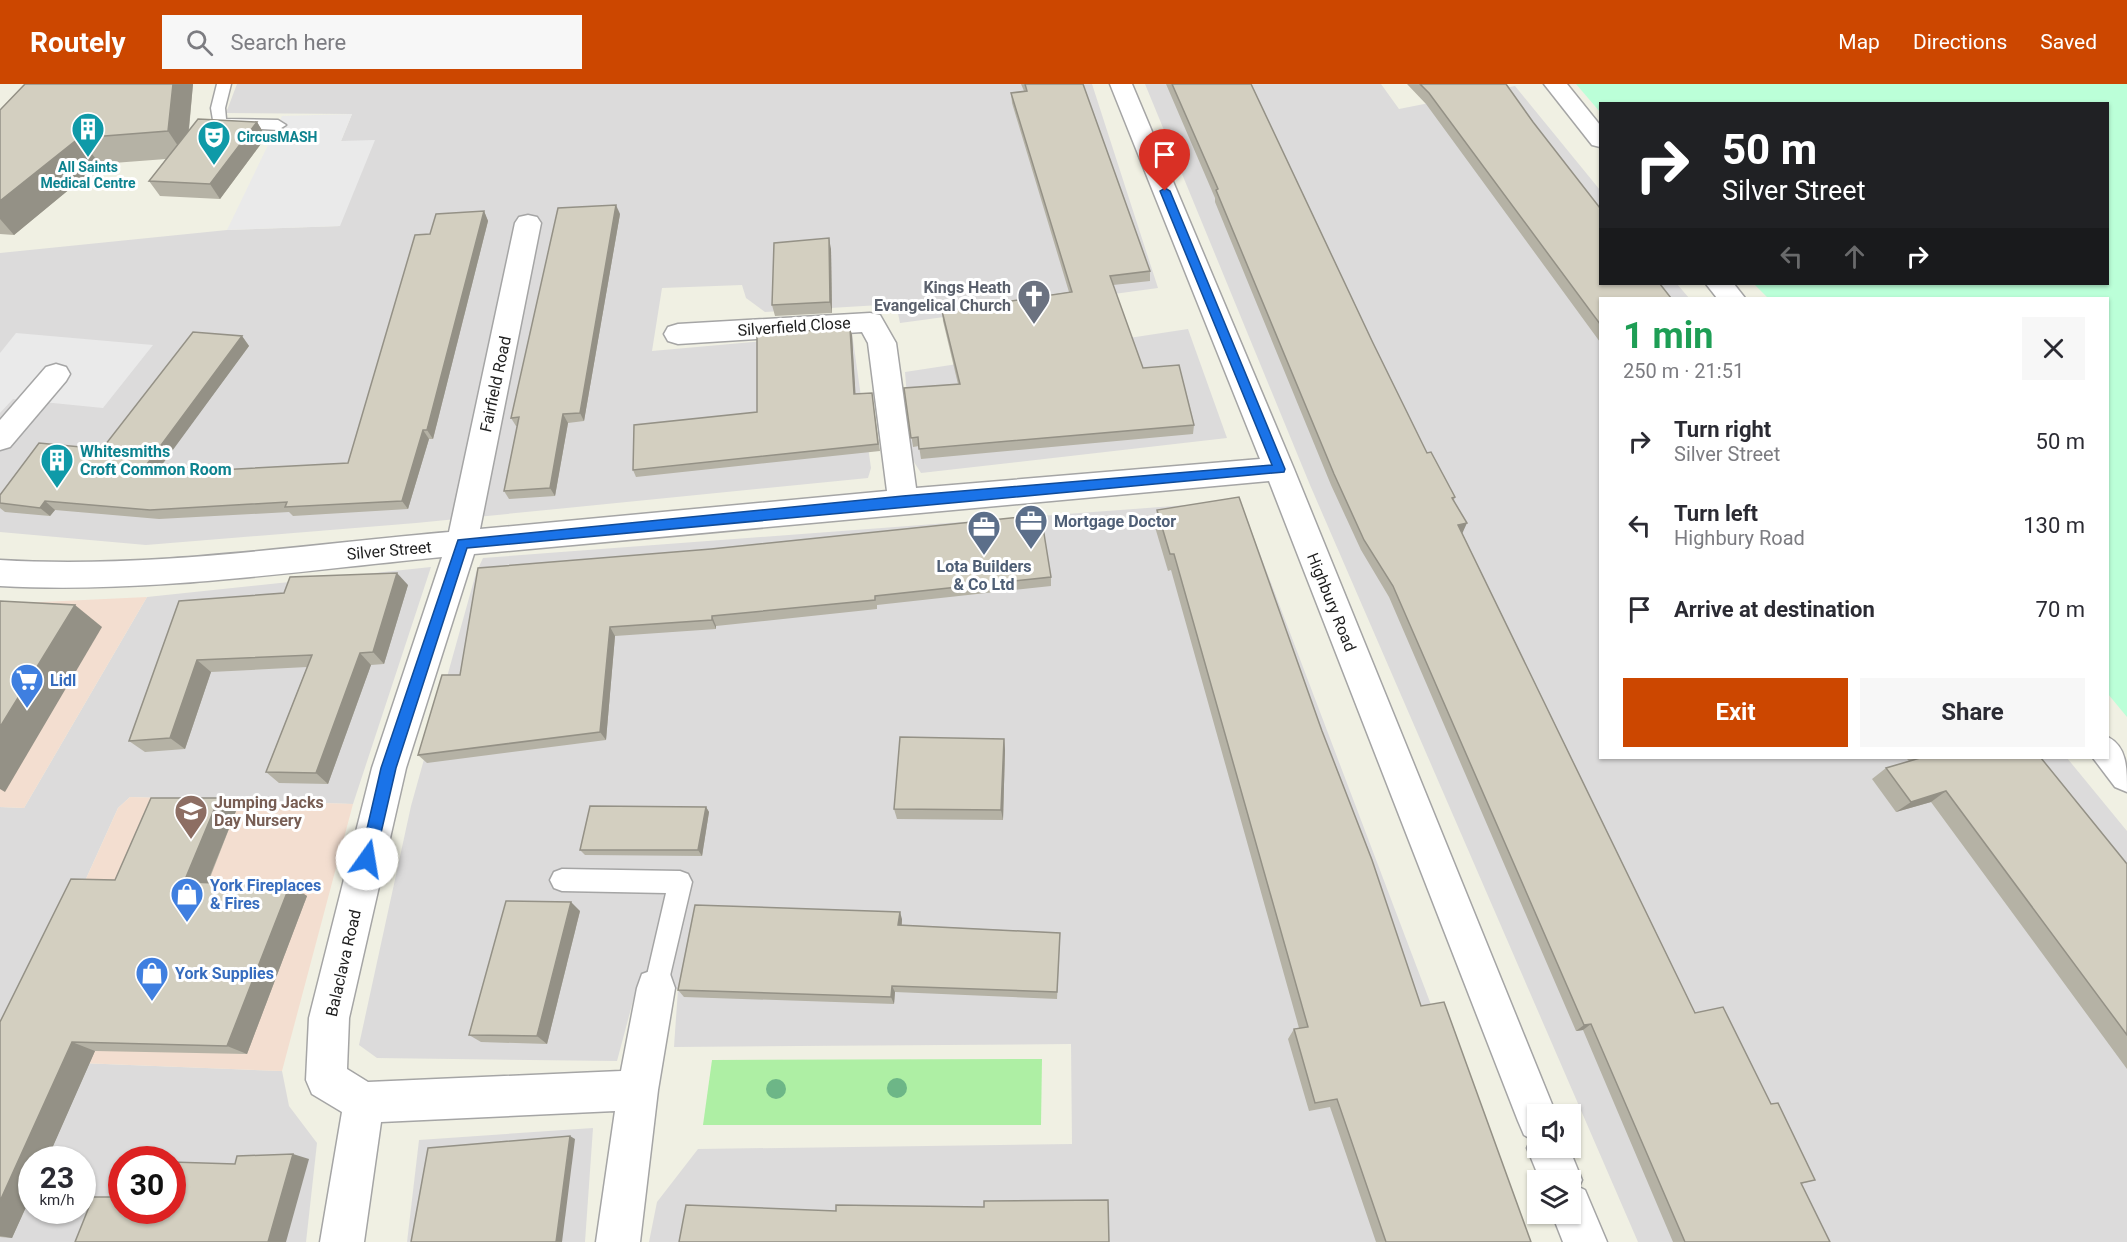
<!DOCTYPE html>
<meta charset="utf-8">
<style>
body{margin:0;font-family:Roboto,sans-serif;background:#f7f7f7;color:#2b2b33;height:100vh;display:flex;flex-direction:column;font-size:22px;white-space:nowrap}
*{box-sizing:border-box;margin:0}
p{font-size:20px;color:#7c7c81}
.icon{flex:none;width:33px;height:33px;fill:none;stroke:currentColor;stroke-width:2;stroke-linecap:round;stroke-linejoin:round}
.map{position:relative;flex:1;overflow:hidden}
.sheet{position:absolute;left:1599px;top:213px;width:510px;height:462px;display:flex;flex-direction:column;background:#fff;border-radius:0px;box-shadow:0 2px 4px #0004}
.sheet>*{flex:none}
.guide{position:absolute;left:1599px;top:18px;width:510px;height:183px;border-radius:0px;box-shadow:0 2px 4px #0004;background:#202124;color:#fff;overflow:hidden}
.tools{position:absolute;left:1527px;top:1020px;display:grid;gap:12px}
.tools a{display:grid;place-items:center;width:54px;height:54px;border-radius:0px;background:#fff;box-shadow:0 2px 4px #0004;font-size:30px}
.speed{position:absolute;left:18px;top:1062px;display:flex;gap:12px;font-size:30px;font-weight:700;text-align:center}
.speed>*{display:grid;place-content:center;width:78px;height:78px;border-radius:50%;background:#fff;box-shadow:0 2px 4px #0004;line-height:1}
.speed small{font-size:15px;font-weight:400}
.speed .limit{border:9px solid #d22;background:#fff;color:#111}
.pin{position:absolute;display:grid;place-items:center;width:51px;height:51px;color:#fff;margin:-62px -26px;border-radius:50% 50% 50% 0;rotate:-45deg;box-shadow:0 0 6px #0007}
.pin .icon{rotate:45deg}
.me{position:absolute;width:66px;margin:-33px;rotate:13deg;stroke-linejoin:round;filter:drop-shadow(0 0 4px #0008)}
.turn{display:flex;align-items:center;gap:21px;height:126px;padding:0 24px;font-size:27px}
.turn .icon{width:78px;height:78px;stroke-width:2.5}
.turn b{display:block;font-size:42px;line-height:51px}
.lanes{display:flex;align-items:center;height:57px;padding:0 24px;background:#0003;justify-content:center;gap:30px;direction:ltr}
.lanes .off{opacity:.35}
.round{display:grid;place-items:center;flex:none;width:63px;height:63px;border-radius:0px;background:#f7f7f7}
.head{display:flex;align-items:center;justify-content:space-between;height:102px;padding:0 24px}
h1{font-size:36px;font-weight:700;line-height:45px;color:#1e9e55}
.cta{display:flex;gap:12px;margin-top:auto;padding:12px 24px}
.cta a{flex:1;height:69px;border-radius:0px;background:#cc4700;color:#fff;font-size:24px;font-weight:700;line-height:69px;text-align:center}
.cta a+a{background:#f7f7f7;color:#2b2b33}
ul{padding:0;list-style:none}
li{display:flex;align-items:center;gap:18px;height:84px;padding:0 24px}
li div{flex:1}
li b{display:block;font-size:22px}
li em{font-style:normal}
header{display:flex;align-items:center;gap:36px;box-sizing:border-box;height:84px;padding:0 30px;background:#cc4700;color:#fff}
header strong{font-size:28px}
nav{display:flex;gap:33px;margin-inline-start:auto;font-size:21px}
.search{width:420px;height:54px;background:#f7f7f7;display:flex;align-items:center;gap:15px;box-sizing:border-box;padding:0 21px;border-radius:0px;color:#7c7c81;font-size:22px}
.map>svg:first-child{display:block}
</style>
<header>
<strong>Routely</strong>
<div class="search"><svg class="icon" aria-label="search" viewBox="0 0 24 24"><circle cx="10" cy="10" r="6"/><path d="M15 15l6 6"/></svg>Search here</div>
<nav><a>Map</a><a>Directions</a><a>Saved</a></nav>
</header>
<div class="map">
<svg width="2127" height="1158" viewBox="0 0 2127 1158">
<rect width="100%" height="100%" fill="#f0f0e3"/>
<g fill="#dcdbdb" fill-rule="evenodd">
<path d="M237 0H1092L1158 204 900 239 896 220 765 228 746 214 742 201 662 204 652 267 852 249 871 384 868 394 416 439 146 461 0 448V169L227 146 340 142 341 57 352 30 226 29Z"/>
<path d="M1145 0H1381L1399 25 1515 2 1600 106V200H1677L1689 214H1600V674H2067L2127 747V1158H1638L1310 401Z"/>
<path d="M1188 245 1227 354 921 389 912 375 905 288Z"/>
<path d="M1240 417 1521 1158H649L657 1118 698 1065 1072 1060 1071 960 674 963 678 905 637 902 617 977 377 974 359 961 411 722 476 489 483 474Z"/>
<path d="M431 483 353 720 130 713 118 724 4 976 282 987 289 1022 317 1059 306 1158H0V723L24 724 147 513ZM32 1076H82V1126H32ZM122 1076H172V1126H122Z"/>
<path d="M593 1044 585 1158H407L419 1056Z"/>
</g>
<g fill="#f3ded0">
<path d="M147 513 24 724 0 723V520Z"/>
<path d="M130 713 353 720 282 987 4 976 118 724Z"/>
</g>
<path fill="#aeefa4" d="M1042 975 1041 1041H703L712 976Z"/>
<path fill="#bbffd8" d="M1576 0H2127V633L2108 610V214H1768L1754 200H2108V20H1600V28Z"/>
<g fill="#eaeaea">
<path d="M352 30 341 57 375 56 340 142 227 146 282 32Z"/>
<path d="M16 249 153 261 103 324 13 315 0 329V269Z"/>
</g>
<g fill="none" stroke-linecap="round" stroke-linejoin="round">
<defs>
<g id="service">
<path d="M217 0H231L225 24 226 35 278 36 286 41 278 46 214 42 211 24Z"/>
<path d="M562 785 680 787 688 790 692 798 665 913 656 916 647 913 644 904 666 809 562 807 554 804 550 796 554 788Z"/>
</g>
<g id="minor">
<path d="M1110 0H1132L1294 385 1556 1030H1538V1064H1569L1582 1096 1579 1103 1585 1106 1607 1158H1563L1552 1130H1570V1096H1540L1527 1064 1531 1055 1524 1051 1518 1037 1269 397 474 470 406 684 349 934 347 985 368 998 621 987 637 904 642 890 656 885 670 890 675 904 658 1006 640 1158H596L615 1027 381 1038 364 1158H320L342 1028 312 1010 306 996 309 934 372 684 442 473C296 487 147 510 0 502V476C149 485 301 461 449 448L515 139 519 133 528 131 537 133 541 139 480 445 887 407 868 259 862 248 678 260 668 257 664 250 668 243 678 240 870 229 880 231 896 259 916 404 1260 375Z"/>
<path d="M56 280 66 283 70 290 66 297 10 363 0 366V336L46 283Z"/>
</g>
<g id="tertiary">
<path d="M1544 0H1567L1600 41V63L1592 61Z"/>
<path d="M1706 200H1734L1745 214H1717Z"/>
<path d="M2108 653C2127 663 2127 683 2127 708L2115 703 2093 674H2108Z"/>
</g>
</defs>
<use href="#service" stroke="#a5a5a5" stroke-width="3"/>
<use href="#minor" stroke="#a5a5a5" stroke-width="3"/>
<use href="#tertiary" stroke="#a5a5a5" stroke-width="3"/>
<use href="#service" fill="#fff" fill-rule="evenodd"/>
<use href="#minor" fill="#fff" fill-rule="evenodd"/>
<use href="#tertiary" fill="#fff" fill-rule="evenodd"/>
</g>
<g fill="#6db687">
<circle cx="897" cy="1004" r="10"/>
<circle cx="776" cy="1005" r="10"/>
</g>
<g fill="#b5b2a5">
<path d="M25 0H193L189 46 257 38 266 53 220 115 160 112 149 97 166 75 100 80 14 151 0 150V26Z"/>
<path d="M1021 0H1083L1150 187V197L1113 201 1143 284 1194 341 1193 350 921 375 919 362 913 363 904 304 958 300 943 237 942 227 1069 208 1012 19 1011 9 1024 7Z"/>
<path d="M1166 0H1251L1373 259 1427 369 1455 413 1454 416 1462 449 1695 929 1771 1020 1815 1096 1801 1100 1830 1158H1673L1583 946 1576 947 1389 513 1361 466 1331 401 1215 118V114Z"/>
<path d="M1407 0H1506L1600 214V258L1426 20Z"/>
<path d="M484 127 488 137 433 355H429L408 425 293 432 289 428 159 435 55 426 50 432 5 428 0 424V411L102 365 242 252 249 262 161 381 218 386 348 379 430 150Z"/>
<path d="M620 130 584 337 568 339 555 412 509 415 504 407 517 342H516L511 334Z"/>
<path d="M831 165 832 229 775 232 772 221Z"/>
<path d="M850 244 852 251 855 310 873 316 880 367 636 393 633 386 757 328Z"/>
<path d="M1157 426 1322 647 1421 922 1531 1158H1376L1330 1023 1309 1027 1288 955 1294 945 1299 944 1171 486 1168 487 1155 443Z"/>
<path d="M478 484 1051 493V502L877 521V525L716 542V545L615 552 606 656 427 679 418 671 460 591Z"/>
<path d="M408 501 384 580 371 581 328 700 279 699 266 688 307 583 211 588 185 665 145 668 129 657 179 517Z"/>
<path d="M1004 655 1005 666 1003 736 897 735 894 725Z"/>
<path d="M1906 674H2041L2127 780V985L1931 718 1896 728 1872 695 1886 684 1909 677Z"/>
<path d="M706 723 709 728 702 772 585 771 580 766Z"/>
<path d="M236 727 208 799 290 801 307 812 247 970 95 967 12 1154 0 1153V938L115 796Z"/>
<path d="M580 827 547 960 481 958 469 951Z"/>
<path d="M902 835V841L1060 849 1057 915 895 908 894 920 684 913 678 906Z"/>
</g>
<g fill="#949186">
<path d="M173 0H193L186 74 168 47Z"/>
<path d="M257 38 266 53 220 115 210 100Z"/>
<path d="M79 54 100 80 14 151 0 135V117Z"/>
<path d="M616 121 620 130 584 337 580 329Z"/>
<path d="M484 127 488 137 433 355 427 346Z"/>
<path d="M829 154 831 165 832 229 830 218Z"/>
<path d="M850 244 852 251 856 317 854 310Z"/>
<path d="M242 252 249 262 156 389 147 380Z"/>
<path d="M563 330 568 339 555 412 550 404Z"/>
<path d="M423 346 429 355 408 425 402 417Z"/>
<path d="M45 417 55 426 50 432 40 424Z"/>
<path d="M1467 439 1462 450 1458 441Z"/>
<path d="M397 489 408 501 384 580 373 568Z"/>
<path d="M75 521 102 543 5 708 0 705V643Z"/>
<path d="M712 532 716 542V545L712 536Z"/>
<path d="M610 543 615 552 606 656 600 648Z"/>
<path d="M360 569 371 581 328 700 316 689Z"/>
<path d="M197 576 211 588 185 665 170 654Z"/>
<path d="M1004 655 1005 666 1003 736 1001 726Z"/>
<path d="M1946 707 1931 718 1896 728 1911 718Z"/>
<path d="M219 714 236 727 203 809 184 798Z"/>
<path d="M706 723 709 728 702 772 698 766Z"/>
<path d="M290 801 307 812 247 970 227 962Z"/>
<path d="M571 818 580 827 547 960 537 952Z"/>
<path d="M900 828 902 835 901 849 898 841Z"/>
<path d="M892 902 895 908 894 920 891 913Z"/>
<path d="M1591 940 1583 946 1576 947 1584 941Z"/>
<path d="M72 958 95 967 47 1076H32V1110L12 1154 0 1152V1117Z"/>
<path d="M570 1052 575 1055 562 1158H556Z"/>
<path d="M293 1070 309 1075 286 1158H268Z"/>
</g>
<g fill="#d3cfc0" stroke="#949186" stroke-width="1.5">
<path d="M25 0H173L168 47 79 54 0 117V26Z"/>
<path d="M1025 0H1083L1150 187 1110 192 1143 284 1179 281 1194 341 919 365 918 353 911 354 904 304 960 300 942 227 1072 208 1011 9 1027 7Z"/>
<path d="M1172 0H1251L1373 259 1427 369 1431 368 1455 413 1452 414 1467 439 1458 441 1695 929 1723 923 1771 1020 1778 1019 1815 1096 1801 1099 1830 1158H1685L1591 940 1584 941 1393 502 1364 456 1334 390 1216 106 1218 105Z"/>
<path d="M1420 0H1506L1533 38 1600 124V200H1660L1671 214H1600V240L1429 9Z"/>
<path d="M198 35 257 38 210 100 149 97Z"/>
<path d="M616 121 580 329 563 330 550 404 504 407 519 333 511 334 558 124Z"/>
<path d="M484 127 427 346H423L402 417 285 423 287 418 150 426 45 417 40 424 0 419V411L39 359 102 365 193 248 242 252 147 380 218 386 348 379 415 151 430 150 436 130Z"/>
<path d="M829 154 830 218 772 221 774 159Z"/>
<path d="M850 244 854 310 872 309 878 360 633 386 634 341 757 328V250Z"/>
<path d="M1239 413 1322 647 1372 776 1421 922 1444 918 1531 1158H1386L1337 1015 1315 1019 1294 945 1308 943 1174 470H1170L1157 426Z"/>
<path d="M1041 431 1051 493 875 512V516L712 532V536L610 543 600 648 418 671 442 591H460L478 484 711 465Z"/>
<path d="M397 489 373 568 360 569 316 689 266 688 312 571 197 576 170 654 129 657 179 517 284 509 290 493Z"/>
<path d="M0 517 75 521 0 643Z"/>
<path d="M900 653 1004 655 1001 726 894 725Z"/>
<path d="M1920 674H2041L2127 780V951L1946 707 1911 718 1886 684Z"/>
<path d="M151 714H219L184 798 290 801 227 962 72 958 0 1117V938L71 795 115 796Z"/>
<path d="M590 722 706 723 698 766H580Z"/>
<path d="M506 817 571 818 537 952 469 951Z"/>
<path d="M695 821 900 828 898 841 1060 849 1057 908 892 902 891 913 678 906Z"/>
<path d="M570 1052 556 1158H411L428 1064Z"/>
<path d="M293 1070 268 1158H75L93 1113H122V1126H172V1078L235 1080 237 1072Z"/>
<path d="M1108 1116 1109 1158H679L686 1121 836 1127V1121L984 1123V1117Z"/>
</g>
<path fill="#1a73e8" stroke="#114b97" stroke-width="1.5" d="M1165 104 1170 107 1285 385 1284 388 467 464 396 684 375 775 372 780 367 782 362 780 360 775 381 684 458 456 903 412 1272 381 1160 107Z"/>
<defs>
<symbol id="building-pin" viewBox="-11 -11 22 30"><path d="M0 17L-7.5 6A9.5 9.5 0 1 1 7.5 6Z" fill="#0f9aa8" stroke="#fff"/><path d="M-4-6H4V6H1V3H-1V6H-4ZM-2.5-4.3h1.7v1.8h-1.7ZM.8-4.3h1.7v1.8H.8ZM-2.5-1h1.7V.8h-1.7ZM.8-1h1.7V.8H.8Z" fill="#fff"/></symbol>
<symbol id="theatre-pin" viewBox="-11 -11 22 30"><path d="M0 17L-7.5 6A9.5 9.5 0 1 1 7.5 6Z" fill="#0f9aa8" stroke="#fff"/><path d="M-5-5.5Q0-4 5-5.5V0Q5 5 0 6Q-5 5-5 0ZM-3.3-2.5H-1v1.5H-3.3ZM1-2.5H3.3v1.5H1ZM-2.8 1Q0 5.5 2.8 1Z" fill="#fff"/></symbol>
<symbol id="church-pin" viewBox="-11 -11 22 30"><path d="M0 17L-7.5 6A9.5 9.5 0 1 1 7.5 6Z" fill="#6b7280" stroke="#fff"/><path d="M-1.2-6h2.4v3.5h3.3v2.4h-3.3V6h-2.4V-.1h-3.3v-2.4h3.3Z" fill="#fff"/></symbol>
<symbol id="office-pin" viewBox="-11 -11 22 30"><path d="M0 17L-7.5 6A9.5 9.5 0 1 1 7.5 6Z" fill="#5c6f8a" stroke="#fff"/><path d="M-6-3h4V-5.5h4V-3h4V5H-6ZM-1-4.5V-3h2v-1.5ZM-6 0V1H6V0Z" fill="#fff"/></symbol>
<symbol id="supermarket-pin" viewBox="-11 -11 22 30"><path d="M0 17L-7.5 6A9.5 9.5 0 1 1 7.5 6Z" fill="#3f7fe0" stroke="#fff"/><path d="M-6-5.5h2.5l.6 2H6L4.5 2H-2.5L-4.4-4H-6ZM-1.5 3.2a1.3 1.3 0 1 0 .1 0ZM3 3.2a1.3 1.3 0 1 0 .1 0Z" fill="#fff"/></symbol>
<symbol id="school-pin" viewBox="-11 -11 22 30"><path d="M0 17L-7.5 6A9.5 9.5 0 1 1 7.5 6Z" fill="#8d6e63" stroke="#fff"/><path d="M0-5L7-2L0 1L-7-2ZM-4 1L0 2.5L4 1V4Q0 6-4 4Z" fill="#fff"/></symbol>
<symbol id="shop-pin" viewBox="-11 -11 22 30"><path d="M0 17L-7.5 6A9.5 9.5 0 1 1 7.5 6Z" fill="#3f7fe0" stroke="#fff"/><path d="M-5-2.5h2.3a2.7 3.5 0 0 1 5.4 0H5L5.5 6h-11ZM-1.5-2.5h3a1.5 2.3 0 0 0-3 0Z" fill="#fff"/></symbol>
</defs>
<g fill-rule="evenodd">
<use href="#building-pin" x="69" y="26" width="38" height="52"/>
<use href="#theatre-pin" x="195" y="34" width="38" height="52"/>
<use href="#church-pin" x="1015" y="193" width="38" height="52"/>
<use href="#building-pin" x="38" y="357" width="38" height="52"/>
<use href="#office-pin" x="1012" y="418" width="38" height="52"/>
<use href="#office-pin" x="965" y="424" width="38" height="52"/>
<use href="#supermarket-pin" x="8" y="577" width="38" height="52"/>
<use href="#school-pin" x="172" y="708" width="38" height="52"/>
<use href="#shop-pin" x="168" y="791" width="38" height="52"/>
<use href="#shop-pin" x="133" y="870" width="38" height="52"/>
</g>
<g text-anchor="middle" stroke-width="6" stroke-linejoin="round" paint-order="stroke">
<g font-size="14" font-weight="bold" fill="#0d838f" stroke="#fff" text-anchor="start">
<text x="237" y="58">CircusMASH</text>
<text x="88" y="88" text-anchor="middle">All Saints<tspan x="88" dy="16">Medical Centre</tspan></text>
</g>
<g font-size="16" font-weight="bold" fill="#5b616d" stroke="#fff" text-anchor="end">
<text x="1011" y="209">Kings Heath<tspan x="1011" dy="18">Evangelical Church</tspan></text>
</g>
<g font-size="16" fill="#1e1e1e" stroke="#fff">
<text transform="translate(794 242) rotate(-4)" y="6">Silverfield Close</text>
<text transform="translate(495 300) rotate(-78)" y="6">Fairfield Road</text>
<text transform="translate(389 466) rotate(-5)" y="6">Silver Street</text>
<text transform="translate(1332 518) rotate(68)" y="6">Highbury Road</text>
<text transform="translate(343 879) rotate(-77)" y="6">Balaclava Road</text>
</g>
<g font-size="16" font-weight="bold" fill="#0d838f" stroke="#fff" text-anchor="start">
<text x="80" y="373">Whitesmiths<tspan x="80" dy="18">Croft Common Room</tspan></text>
</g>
<g font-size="16" font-weight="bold" fill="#4e5e75" stroke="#fff" text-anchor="start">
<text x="1054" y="443">Mortgage Doctor</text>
<text x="984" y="488" text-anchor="middle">Lota Builders<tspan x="984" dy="18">&amp; Co Ltd</tspan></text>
</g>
<g font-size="16" font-weight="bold" fill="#366cbe" stroke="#fff" text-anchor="start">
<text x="50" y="602">Lidl</text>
<text x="210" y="807">York Fireplaces<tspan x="210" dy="18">&amp; Fires</tspan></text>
<text x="175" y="895">York Supplies</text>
</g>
<g font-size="16" font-weight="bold" fill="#785e54" stroke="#fff" text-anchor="start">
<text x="214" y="724">Jumping Jacks<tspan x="214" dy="18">Day Nursery</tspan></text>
</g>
</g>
</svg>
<div class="tools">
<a><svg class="icon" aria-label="sound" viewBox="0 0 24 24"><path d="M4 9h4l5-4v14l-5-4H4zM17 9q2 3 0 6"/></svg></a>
<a><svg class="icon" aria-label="layers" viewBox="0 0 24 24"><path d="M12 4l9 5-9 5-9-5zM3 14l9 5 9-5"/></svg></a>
</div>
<div class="speed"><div>23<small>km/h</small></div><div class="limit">30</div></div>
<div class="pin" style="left:1165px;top:107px;background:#d93025"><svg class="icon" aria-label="arrive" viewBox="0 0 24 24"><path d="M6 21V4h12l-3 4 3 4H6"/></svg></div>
<svg class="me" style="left:367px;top:775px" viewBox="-20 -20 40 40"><circle r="19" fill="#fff"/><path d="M0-13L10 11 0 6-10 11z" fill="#1a73e8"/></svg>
<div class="guide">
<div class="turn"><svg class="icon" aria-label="right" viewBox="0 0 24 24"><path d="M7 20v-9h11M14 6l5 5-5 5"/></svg><div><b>50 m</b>Silver Street</div></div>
<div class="lanes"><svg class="icon off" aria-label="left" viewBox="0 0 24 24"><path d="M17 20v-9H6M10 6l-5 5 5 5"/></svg><svg class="icon off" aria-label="ahead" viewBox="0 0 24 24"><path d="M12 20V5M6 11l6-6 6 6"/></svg><svg class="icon" aria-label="right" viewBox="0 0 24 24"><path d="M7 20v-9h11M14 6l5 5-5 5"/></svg></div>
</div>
<section class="sheet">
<div class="head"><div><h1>1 min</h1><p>250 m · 21:51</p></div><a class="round"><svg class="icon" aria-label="close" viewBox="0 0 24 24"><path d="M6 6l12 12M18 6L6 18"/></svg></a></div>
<ul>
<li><svg class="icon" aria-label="right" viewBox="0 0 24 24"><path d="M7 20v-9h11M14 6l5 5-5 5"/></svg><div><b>Turn right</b><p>Silver Street</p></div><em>50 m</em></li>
<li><svg class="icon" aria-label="left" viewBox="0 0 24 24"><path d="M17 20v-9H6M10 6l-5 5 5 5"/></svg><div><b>Turn left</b><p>Highbury Road</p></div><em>130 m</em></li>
<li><svg class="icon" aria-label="arrive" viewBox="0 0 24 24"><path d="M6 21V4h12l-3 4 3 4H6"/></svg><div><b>Arrive at destination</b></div><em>70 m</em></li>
</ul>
<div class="cta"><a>Exit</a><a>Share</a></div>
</section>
</div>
